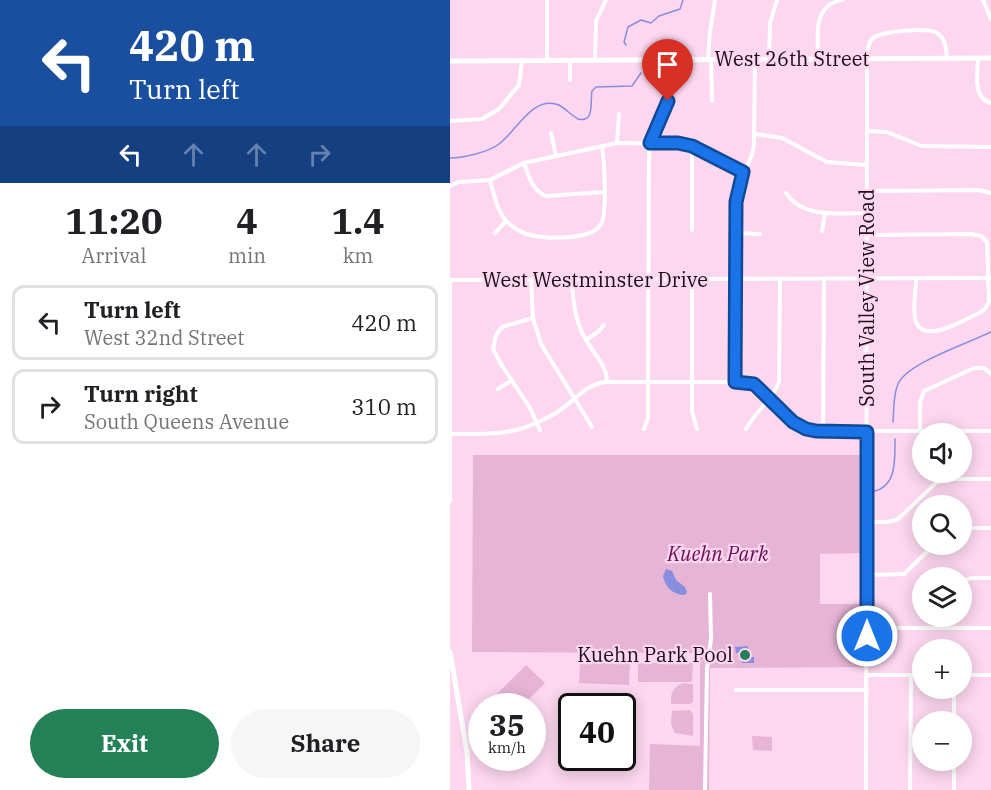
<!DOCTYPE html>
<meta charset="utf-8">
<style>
body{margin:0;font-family:"IBM Plex Serif",serif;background:#f6f6f6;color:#202124;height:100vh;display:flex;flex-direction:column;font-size:22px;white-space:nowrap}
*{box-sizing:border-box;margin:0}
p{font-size:20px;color:#757577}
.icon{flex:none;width:33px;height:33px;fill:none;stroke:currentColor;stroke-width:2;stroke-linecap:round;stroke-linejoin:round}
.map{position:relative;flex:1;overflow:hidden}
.drawer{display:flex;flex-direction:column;background:#fff;width:450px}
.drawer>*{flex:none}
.guide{background:#1a4fa0;color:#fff;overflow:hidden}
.tools{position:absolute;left:462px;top:423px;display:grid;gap:12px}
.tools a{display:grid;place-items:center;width:60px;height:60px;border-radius:50%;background:#fff;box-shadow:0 3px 15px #0003;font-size:30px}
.speed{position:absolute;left:18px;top:693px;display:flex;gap:12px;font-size:30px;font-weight:700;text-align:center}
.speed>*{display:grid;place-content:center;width:78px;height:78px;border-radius:50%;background:#fff;box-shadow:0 3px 15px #0003;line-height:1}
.speed small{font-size:15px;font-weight:400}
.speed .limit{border:3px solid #111;border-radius:9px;background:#fff;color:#111}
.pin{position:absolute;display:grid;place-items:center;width:51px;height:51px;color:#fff;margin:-62px -26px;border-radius:50% 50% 50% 0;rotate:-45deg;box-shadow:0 0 6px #0007}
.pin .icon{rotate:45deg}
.me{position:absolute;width:66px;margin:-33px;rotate:0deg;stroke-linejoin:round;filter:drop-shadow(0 0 4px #0008)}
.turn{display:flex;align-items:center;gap:21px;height:126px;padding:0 30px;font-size:27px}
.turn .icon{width:78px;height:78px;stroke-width:2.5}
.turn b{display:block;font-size:42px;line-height:51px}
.lanes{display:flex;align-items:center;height:57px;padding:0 30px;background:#0003;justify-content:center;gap:30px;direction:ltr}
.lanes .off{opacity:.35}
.eta{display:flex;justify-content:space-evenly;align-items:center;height:102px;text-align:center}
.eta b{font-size:36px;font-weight:800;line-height:42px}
.action{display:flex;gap:12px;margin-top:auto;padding:12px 30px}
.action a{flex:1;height:69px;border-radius:36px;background:#248157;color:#fff;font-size:24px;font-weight:800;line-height:69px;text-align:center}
.action a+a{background:#f6f6f6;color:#202124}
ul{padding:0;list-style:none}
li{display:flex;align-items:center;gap:18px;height:75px;margin:0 12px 9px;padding:0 18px;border:3px solid #e0e0e0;border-radius:12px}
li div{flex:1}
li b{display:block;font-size:22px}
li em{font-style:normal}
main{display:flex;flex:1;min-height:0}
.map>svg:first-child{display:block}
</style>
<main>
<section class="drawer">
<div class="guide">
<div class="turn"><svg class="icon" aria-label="left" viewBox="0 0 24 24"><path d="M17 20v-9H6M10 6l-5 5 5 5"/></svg><div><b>420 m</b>Turn left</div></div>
<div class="lanes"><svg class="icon" aria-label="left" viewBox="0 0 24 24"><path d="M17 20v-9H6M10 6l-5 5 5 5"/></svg><svg class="icon off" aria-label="ahead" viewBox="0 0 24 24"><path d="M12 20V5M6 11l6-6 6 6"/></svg><svg class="icon off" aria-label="ahead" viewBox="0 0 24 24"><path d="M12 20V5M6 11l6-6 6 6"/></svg><svg class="icon off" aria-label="right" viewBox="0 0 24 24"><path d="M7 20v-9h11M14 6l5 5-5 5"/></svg></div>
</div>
<div class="eta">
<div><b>11:20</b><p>Arrival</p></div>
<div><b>4</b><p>min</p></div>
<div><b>1.4</b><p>km</p></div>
</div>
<ul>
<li><svg class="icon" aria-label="left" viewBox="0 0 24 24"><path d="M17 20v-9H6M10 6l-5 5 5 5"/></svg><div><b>Turn left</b><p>West 32nd Street</p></div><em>420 m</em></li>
<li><svg class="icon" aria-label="right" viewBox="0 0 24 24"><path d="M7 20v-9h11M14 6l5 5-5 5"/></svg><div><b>Turn right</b><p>South Queens Avenue</p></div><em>310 m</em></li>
</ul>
<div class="action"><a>Exit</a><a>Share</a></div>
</section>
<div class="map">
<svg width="541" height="790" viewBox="0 0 541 790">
<rect width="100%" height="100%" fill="#fcd7ef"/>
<g fill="#e6b4d5">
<path d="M23 455H412V553L370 554V604H412V667L260 668 259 790H199L200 744 250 746V653L22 652Z"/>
<path d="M130 662 180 663 179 685 129 683Z"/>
<path d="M188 663H243L242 682H188Z"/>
<path d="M76 665 95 683 72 706H43L39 702Z"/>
<path d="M233 683 243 684V702L239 704H221C220 694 223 687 233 683Z"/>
<path d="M240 710 243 714V736L225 733 221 724 222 711Z"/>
<path d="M302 736 322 737V751L303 750Z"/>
</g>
<g fill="#888edd">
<path d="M216 569 222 571 226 580 235 587 237 592 235 595C223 595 215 587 213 576Z"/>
<path d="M298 646V657H304V663H292L291 653H286L285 647Z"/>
</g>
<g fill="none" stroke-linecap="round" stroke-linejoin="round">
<g stroke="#888edd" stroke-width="1.5">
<path d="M176 45 174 42 178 27 191 20 201 23 209 16 230 9 233 0"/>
<path d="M0 158C13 158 39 152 49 144 67 131 82 95 109 105 116 109 121 115 128 119 145 123 140 102 142 91L146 87 182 86 191 73"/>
<path d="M443 422C444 410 443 395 448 384 457 363 519 343 541 332"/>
<path d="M419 492C447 490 445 461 445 439"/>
</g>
<g stroke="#fff" stroke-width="4">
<path d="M97 0V60"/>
<path d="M533 0 541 19"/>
<path d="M528 58C528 73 522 98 541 103"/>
<path d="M261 59 262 101"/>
<path d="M319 59 320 23 327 0"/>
<path d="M368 59C368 36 362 5 392 0"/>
<path d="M145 60 146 21 156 0"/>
<path d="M258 60 260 31 265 0"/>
<path d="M120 80V60"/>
<path d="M0 121 32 119 49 109 69 85 72 60"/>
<path d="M417 131 437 132 472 146 541 147"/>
<path d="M101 133 106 156"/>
<path d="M305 134 332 138 377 162 417 165"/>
<path d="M167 143 169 114"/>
<path d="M242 146V230"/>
<path d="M74 163C79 177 82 190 96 196L154 192"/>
<path d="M40 180C44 194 47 211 57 222 63 227 70 232 77 234 93 239 142 241 151 224 158 212 154 160 152 146"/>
<path d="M0 186 9 182 40 180 74 163 167 143 234 144 248 148 293 172"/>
<path d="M417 191 529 190 541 193"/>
<path d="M336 193C353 219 390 213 417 213"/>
<path d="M372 231 375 213"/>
<path d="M45 233 56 221"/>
<path d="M286 233 310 234"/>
<path d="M417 235 521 234 531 236 537 242 539 302 535 309 529 313C515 319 475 345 466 322 462 310 466 292 466 279"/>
<path d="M0 280 541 278"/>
<path d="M81 280 83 318 91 344 142 427"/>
<path d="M242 280V412L247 429"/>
<path d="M122 281C123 302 125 321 136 340 144 354 157 366 157 382"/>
<path d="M83 318 52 327 46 335 43 349 51 364 80 408 90 430"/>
<path d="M136 340 149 331 154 325"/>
<path d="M285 382 286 202 289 184 302 155 304 145 305 59"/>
<path d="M48 389 62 380"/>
<path d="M194 429 198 418V382L199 157 200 143 217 101 220 60"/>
<path d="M296 429C305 412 324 398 329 381L330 279"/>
<path d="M373 431 374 280"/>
<path d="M470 431V402L474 391 524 368H534L541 374"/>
<path d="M0 434C30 434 61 436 88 422 95 419 103 415 109 411 125 400 137 383 157 382H299C324 392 334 422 360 431H541"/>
<path d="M0 501V280"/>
<path d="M417 522H438L448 519 487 482 500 479H541"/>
<path d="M512 528H541"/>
<path d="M417 575 454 574 485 544"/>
<path d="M512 581 521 578H541"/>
<path d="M489 616V628"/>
<path d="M417 628H541"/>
<path d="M417 675H472"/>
<path d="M512 675H541"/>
<path d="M286 690H417"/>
<path d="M504 722V688"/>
<path d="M255 790 257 669 261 639 260 594"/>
<path d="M416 790 417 52C418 47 419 42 422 39 430 31 478 27 487 33 496 39 496 49 497 58"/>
<path d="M460 790 461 675"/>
<path d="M504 790V760"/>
</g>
<g stroke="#fff" stroke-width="5">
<path d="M0 61 541 58"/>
<path d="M0 652 17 752 19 790"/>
</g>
</g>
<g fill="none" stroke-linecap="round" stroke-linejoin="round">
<defs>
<path id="route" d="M218 101 200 143H228L242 146 293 172 286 202 285 382 304 384 343 422 356 429 366 431 417 432V636"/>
</defs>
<use href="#route" stroke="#114b97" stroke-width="15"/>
<use href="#route" stroke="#1a73e8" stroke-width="10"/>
</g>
<circle fill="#248157" stroke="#fcd7ef" stroke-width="2" cx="295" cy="655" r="6"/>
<g text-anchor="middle" stroke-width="4.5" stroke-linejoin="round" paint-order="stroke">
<g font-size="20" fill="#1d1019" stroke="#fcd7ef">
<text x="342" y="66">West 26th Street</text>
<text x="145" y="287">West Westminster Drive</text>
<text transform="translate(417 298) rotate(-90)" y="7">South Valley View Road</text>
</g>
<g font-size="20" font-style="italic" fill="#6c0e57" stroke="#fcd7ef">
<text x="268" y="561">Kuehn Park</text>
</g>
<g font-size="20" fill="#1d1019" stroke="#fcd7ef" text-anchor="end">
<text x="283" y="662">Kuehn Park Pool</text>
</g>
</g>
</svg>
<div class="tools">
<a><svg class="icon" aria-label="sound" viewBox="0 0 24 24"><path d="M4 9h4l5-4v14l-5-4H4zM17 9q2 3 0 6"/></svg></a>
<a><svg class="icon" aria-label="search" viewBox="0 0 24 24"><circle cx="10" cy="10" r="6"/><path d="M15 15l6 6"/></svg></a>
<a><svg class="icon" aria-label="layers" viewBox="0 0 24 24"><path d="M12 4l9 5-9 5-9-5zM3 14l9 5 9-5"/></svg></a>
<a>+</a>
<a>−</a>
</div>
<div class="speed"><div>35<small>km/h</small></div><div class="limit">40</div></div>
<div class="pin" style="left:218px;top:101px;background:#d93025"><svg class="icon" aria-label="arrive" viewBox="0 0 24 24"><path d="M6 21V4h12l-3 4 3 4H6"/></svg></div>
<svg class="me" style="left:417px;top:636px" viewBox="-20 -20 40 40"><circle r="17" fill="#1a73e8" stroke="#fff" stroke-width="3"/><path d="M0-11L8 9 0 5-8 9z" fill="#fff"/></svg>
</div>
</main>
